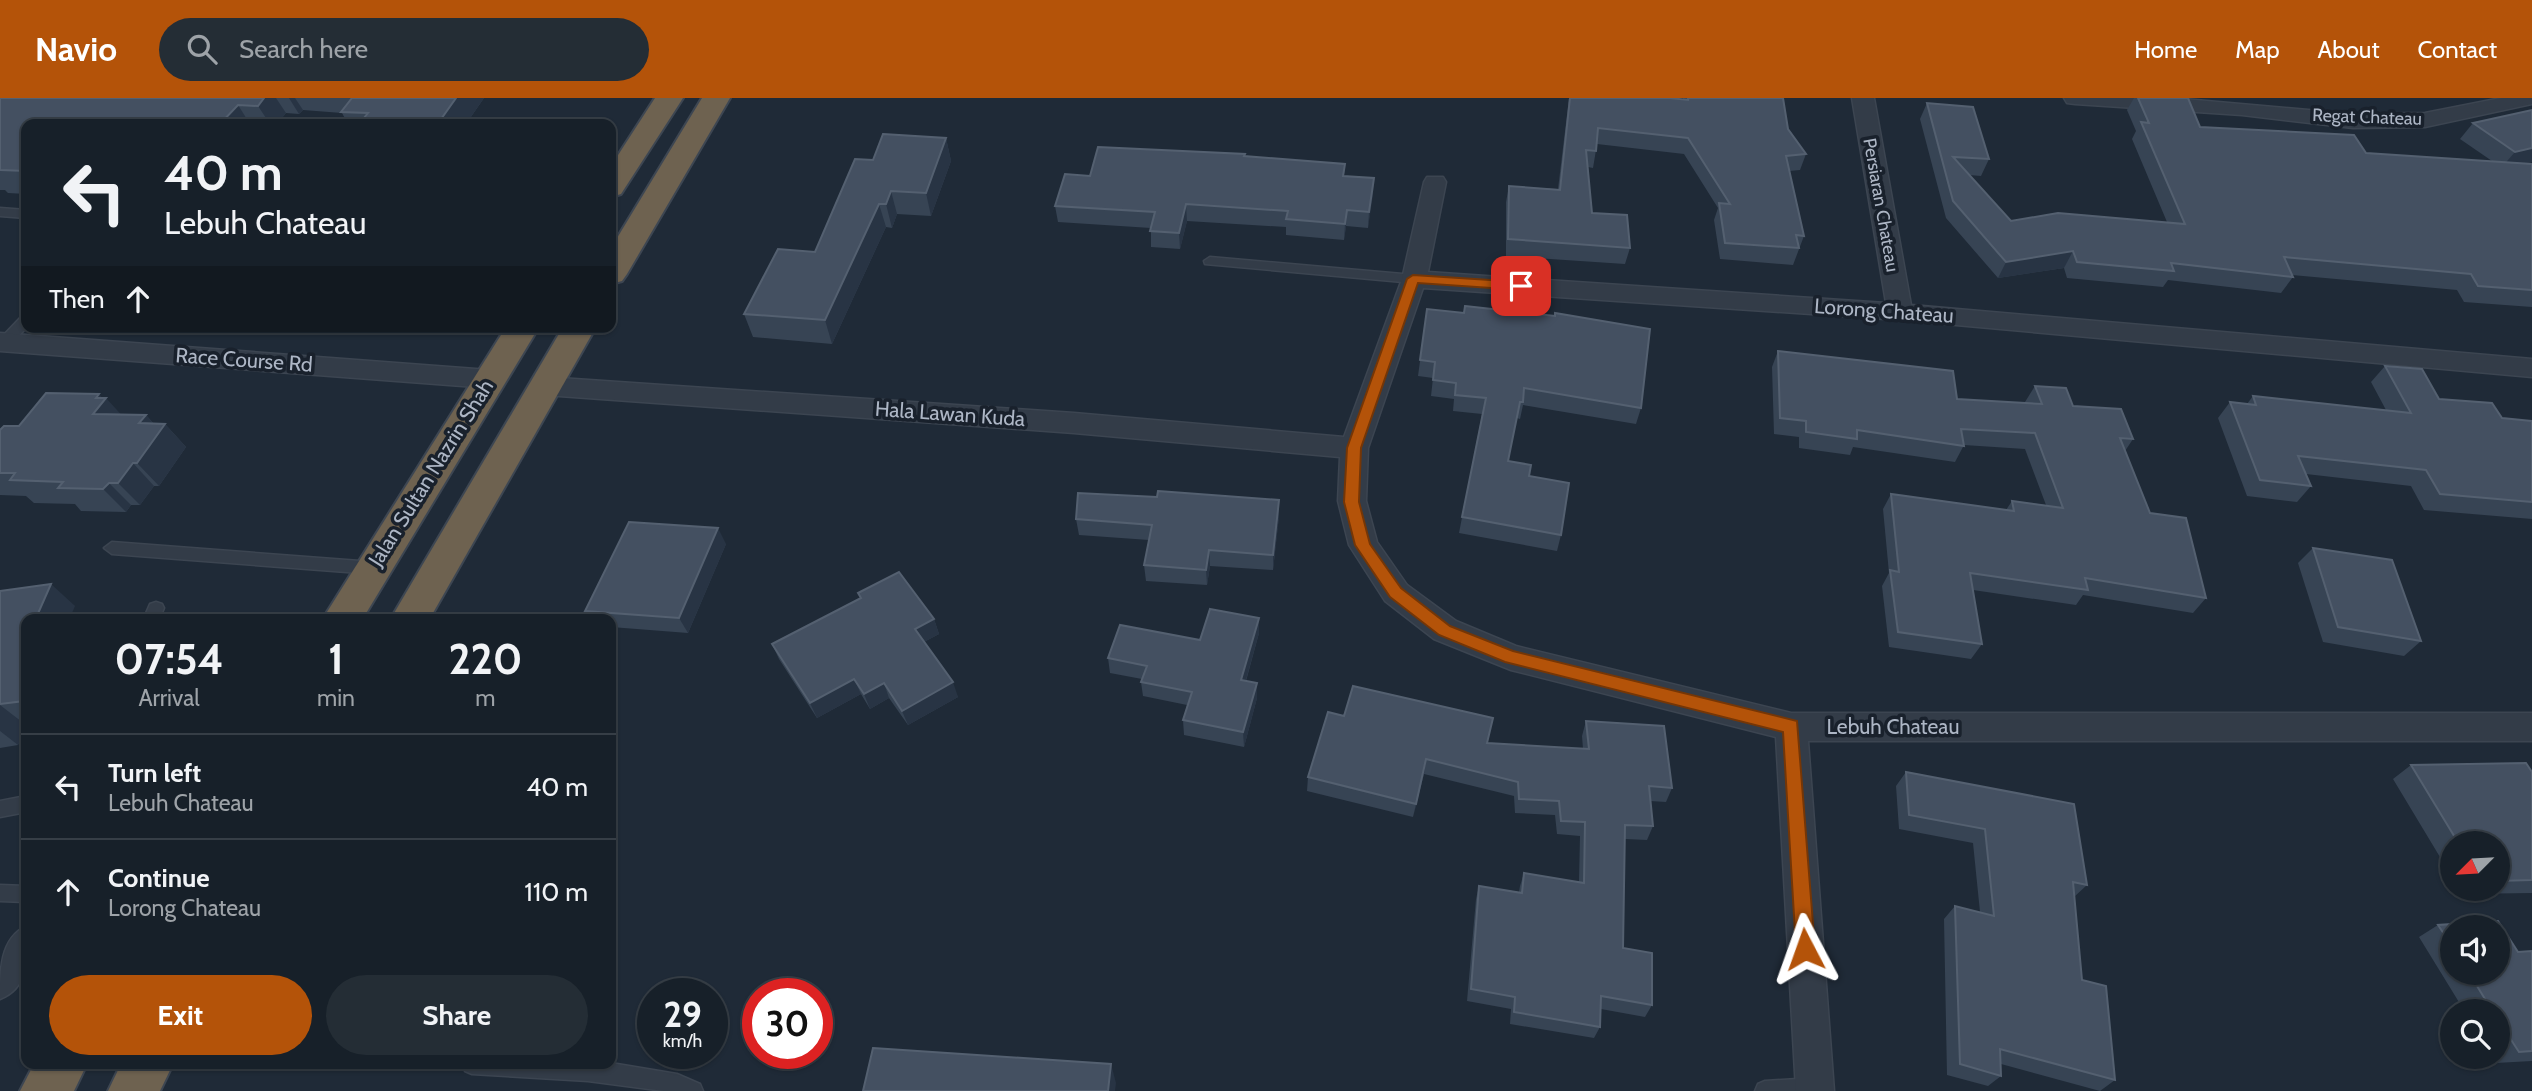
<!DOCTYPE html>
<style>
body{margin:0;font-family:Cabin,sans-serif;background:#242d35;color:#f1f3f6;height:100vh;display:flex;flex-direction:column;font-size:26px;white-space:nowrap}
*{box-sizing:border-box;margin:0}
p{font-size:23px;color:#9ea3a8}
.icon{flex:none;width:38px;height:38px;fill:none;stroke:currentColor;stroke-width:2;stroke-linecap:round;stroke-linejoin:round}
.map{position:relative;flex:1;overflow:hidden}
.details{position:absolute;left:21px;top:516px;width:595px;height:455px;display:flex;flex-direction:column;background:#172029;border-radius:14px;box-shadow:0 2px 5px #0004,0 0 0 2px #363e46}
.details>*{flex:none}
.top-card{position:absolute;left:21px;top:21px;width:595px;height:214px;border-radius:14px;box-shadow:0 2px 5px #0004,0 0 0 2px #363e46;background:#172029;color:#f1f3f6;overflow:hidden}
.needle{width:46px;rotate:246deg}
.controls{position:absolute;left:2440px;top:733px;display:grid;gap:14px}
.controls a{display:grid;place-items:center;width:70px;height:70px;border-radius:50%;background:#172029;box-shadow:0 2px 5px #0004,0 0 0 2px #363e46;font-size:35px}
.speed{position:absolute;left:637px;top:880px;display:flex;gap:14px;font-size:35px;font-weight:700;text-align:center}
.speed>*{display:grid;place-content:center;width:91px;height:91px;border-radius:50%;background:#172029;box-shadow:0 2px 5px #0004,0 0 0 2px #363e46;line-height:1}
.speed small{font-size:18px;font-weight:400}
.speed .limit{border:10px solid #d22;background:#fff;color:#111}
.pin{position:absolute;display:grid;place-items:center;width:60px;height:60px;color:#fff;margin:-30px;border-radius:14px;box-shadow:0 4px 10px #0006}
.me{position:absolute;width:77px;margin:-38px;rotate:356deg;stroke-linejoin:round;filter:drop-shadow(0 0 5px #0008)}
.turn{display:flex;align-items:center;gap:24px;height:147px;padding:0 28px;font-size:32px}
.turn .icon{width:91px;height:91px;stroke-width:2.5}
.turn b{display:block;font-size:49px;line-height:60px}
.then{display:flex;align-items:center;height:66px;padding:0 28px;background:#0003;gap:14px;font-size:26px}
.eta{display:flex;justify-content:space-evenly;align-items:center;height:119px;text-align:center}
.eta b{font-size:42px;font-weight:700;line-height:49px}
.primary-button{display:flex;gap:14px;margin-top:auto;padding:14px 28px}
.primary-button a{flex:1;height:80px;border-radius:42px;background:#b45309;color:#fff;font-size:28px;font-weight:700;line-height:80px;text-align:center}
.primary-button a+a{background:#242d35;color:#f1f3f6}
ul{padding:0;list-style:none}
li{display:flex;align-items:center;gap:21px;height:105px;padding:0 28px;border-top:2px solid #363e46}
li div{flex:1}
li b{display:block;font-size:26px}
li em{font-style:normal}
header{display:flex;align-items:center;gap:42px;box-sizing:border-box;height:98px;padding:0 35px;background:#b45309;color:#fff}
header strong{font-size:33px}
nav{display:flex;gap:38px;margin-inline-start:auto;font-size:24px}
.search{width:490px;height:63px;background:#242d35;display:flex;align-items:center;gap:18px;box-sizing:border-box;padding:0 24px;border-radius:38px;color:#9ea3a8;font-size:26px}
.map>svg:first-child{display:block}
</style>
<header>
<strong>Navio</strong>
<div class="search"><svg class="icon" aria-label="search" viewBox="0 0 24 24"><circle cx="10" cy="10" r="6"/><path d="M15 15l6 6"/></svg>Search here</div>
<nav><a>Home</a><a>Map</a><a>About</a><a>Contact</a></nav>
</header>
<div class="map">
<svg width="2532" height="993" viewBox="0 0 2532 993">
<rect width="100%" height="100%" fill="#1f2a37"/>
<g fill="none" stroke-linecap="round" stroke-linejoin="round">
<defs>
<g id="lane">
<path d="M0 110 26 112V120L0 118Z"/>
<path d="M1210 159 1414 177 1420 181 1414 185 1205 166 1204 163Z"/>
<path d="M26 218 27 229 10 247H0V241L21 219Z"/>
<path d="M112 444 373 464 378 466 381 470 378 474 373 476 112 456 104 450Z"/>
<path d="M156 504 162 506 164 510 159 522H143L150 506Z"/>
<path d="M26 698V714L0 719V703Z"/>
<path d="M0 787 26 788V804L0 803Z"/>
<path d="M611 965 677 976 700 986 703 993H664L588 983 472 976 465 973 462 966Z"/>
<path d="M1814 980 1821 983 1823 993H1755L1758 986 1765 983Z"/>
</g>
<g id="street">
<path d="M1852 0H1874L1911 207 2532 261V279L1900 222 1423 190 1368 350 1366 403 1377 444 1407 487 1456 523 1516 548 1791 615H2532V643H1808L1834 993H1796L1776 639 1511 572 1434 541 1385 503 1349 447 1338 403 1340 359 1074 335 545 297 536 294 532 288 536 282 545 279 1074 315 1344 339 1402 181 1424 84 1427 79H1443L1446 84 1428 174 1886 205Z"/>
<path d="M2064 0H2173L2353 16 2425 15 2501 0H2532V6L2425 29 2353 30 2242 17 2075 6 2067 5Z"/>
<path d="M0 235 489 272 498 275 502 281 498 287 489 290 0 253Z"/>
<path d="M26 828C27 857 31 889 0 901 0 872 0 841 26 828Z"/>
</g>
<g id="highway">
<path d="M655 0H683L621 96 611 99V68Z"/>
<path d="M702 0H730L627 176 622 183 611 186V150Z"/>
<path d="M506 229H539L362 522H322Z"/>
<path d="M563 229H596L429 522H390Z"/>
<path d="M34 966H87L74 993H20Z"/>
<path d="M121 966H173L160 993H108Z"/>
</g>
</defs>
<use href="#lane" stroke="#3c4551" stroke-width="3"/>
<use href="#street" stroke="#3c4551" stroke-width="3"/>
<use href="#highway" stroke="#3d4652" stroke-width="4"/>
<use href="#lane" fill="#333c48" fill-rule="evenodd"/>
<use href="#street" fill="#333c48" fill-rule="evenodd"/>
<use href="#highway" fill="#6e6250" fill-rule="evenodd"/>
</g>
<g fill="#374454" fill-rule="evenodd">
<path d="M0 0H484L466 26H348L342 15 303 12 299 16 286 15 277 26H26V96L8 95 5 92H0Z"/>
<path d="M1569 0H1670L1683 1V0H1783L1788 31 1806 56 1800 72 1789 73 1804 138 1793 167 1720 161 1714 122 1718 110 1684 56 1597 46 1593 70 1588 69 1592 115 1630 150 1625 166 1506 158V104L1509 88 1558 91Z"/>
<path d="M2134 0H2188L2200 29 2366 55 2492 63 2460 41 2473 25 2532 12V64L2523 65 2532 66V209L2464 204 2457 192 2292 177 2293 179 2281 195 2168 182 2163 189 2067 180 2064 170 1998 180 1946 120 1920 21 1927 5 1989 61 1981 78 1969 77 2011 123 2167 124 2132 41 2136 33 2127 12Z"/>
<path d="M946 40 951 63 931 118 897 116 892 130 886 129 832 246 753 239 744 216Z"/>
<path d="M1245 58 1345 66 1344 78 1374 80 1368 130 1346 128 1344 142 1286 137V129L1187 123 1180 151 1151 149V130L1058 124 1055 108 1090 78Z"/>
<path d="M1427 211 1641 310 1636 326 1523 307 1520 321 1517 320 1508 363 1529 378 1561 437 1557 453 1459 435 1482 316 1453 313 1454 301 1431 298 1433 280 1418 278Z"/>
<path d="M1778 253 1957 301 2026 305 2025 304 2035 288 2133 341 2125 353 2150 415 2206 500 2193 515 2083 497 2076 507 1973 492 1982 546 1971 561 1889 549 1882 488 1889 475 1883 411 1891 396 2006 412 2012 403 2046 407 2025 351 1964 347 1955 364 1853 349 1850 357 1799 350V339L1774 336 1772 269Z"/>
<path d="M2385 268 2439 301 2502 320 2532 323V421L2424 412 2411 388 2306 376 2311 388 2297 404 2247 398 2218 320 2230 304 2247 306 2253 298 2386 312 2371 284Z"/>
<path d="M103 300 121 317H146L154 326H165L186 349 159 388H154L140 407H131L126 414 81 413 75 406 34 405 26 398 0 397V332L19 328Z"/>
<path d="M1279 418 1273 472 1210 468 1207 487 1146 483 1144 467 1149 442 1079 437 1076 421Z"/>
<path d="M726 446 688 535 611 529V522H591L585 513Z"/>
<path d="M2313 450 2421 543 2404 558 2323 544 2298 465Z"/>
<path d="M0 493 75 508 26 522V628L18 647 0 650Z"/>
<path d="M858 495 934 521 939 536 924 544 958 599 908 627 889 600 870 611 861 596 817 620 779 561 772 546 860 500Z"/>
<path d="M1259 520V535L1246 583 1257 600 1244 649 1184 637 1183 622 1187 607 1143 598 1141 584 1142 581 1110 575 1108 560 1200 542Z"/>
<path d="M1344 618 1487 645 1583 651 1582 638 1586 623 1672 690 1666 704 1650 703 1653 728 1647 742 1625 741 1623 850 1652 907 1645 919 1601 911 1600 929 1594 940 1510 926 1511 911 1467 903 1476 801 1479 788 1519 794 1520 788 1524 775 1579 784 1580 738 1557 736 1555 717 1515 715 1514 698 1424 676 1413 719 1307 693 1308 679Z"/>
<path d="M2411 667 2532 674V795L2462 796 2459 791H2497V746H2452V779L2393 681Z"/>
<path d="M1906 674 2087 787 2074 799 2082 882 2115 982 2100 993 2001 966V978L1988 988 1947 977 1944 821 1955 808 1980 814 1973 745 1899 731 1896 688Z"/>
<path d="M2498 823 2518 854 2532 853V963L2496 965 2493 959H2497V914H2465L2419 839 2438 827ZM2452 830H2497V875H2452Z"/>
</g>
<g fill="#283444">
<path d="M264 0H276L286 15 277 26H270L258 8Z"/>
<path d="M289 0H295L303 12 299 16Z"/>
<path d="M456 0H484L466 26H440L439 24Z"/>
<path d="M238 7 250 26H220Z"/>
<path d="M946 40 951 63 931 118 926 95Z"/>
<path d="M2532 50V64L2501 70 2515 54Z"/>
<path d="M1374 80 1373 97 1368 130 1369 114Z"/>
<path d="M891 93 897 116 892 130 886 106Z"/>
<path d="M879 106 886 129 832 246 825 222Z"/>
<path d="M1186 106 1187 123 1180 151 1179 135Z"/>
<path d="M1347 112 1346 128 1344 142 1345 126Z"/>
<path d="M2073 153 2064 170 1998 180 2006 164Z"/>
<path d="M99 296 104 302 106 300 127 323 93 316 96 300Z"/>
<path d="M146 317 160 333 165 326 186 349 159 388 137 365 139 325Z"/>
<path d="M133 365 154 388 140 407 118 385Z"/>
<path d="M109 385 131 407 126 414 103 391Z"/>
<path d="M1279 402V418L1273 472V457Z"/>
<path d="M718 430 726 446 688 535 679 520Z"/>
<path d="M1209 452 1210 468 1207 487 1206 472Z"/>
<path d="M51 486 75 508 69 522H38L36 520Z"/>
<path d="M1259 520V535L1242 596 1241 582Z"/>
<path d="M934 521 939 536 920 546 915 531Z"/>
<path d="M854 581 861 596 817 620 810 605Z"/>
<path d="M953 584 958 599 908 627 902 613Z"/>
<path d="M884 585 889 600 870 611 864 596Z"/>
<path d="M1257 585V600L1244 649 1243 634Z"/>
<path d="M0 607 26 627 18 647 0 633Z"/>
<path d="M1426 661 1424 676 1413 719 1416 706Z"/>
<path d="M1111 966 1116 985 1115 993H1108Z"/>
</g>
<g fill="#445061" stroke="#546070" stroke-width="2">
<path d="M0 0H264L258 8 238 7 220 26H26V73L0 72Z"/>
<path d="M352 0H456L439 24 406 23 404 26H369L373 21 364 20 368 15 341 14Z"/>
<path d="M1570 0H1670L1688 2V0H1783L1788 31 1806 56 1786 58 1804 138 1796 137 1799 150 1725 145 1719 105 1730 106 1688 40 1598 30 1596 53 1586 52 1592 115 1627 117 1630 150 1508 141 1509 88 1560 92Z"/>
<path d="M2138 0H2188L2200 29 2354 37 2366 55 2532 66V192L2478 188 2471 176 2284 159 2293 179 2171 165 2174 173 2077 164 2073 153 2006 164 1953 103 1927 5 1973 9 1989 61 1953 59 2011 123 2058 115 2185 126 2141 24 2149 25Z"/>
<path d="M2532 12V50L2515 54 2473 25Z"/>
<path d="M883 36 946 40 926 95 891 93 886 106H879L825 222 744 216 778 151 815 154 855 61 873 62Z"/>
<path d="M1098 49 1245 56 1244 58 1345 66 1343 78 1374 80 1369 114 1347 112 1345 126 1286 121 1288 113 1186 106 1179 135 1150 133 1155 114 1055 108 1065 76 1090 78Z"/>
<path d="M1465 208 1555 218V215L1650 231 1641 310 1524 290 1523 304H1520L1508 363 1531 367 1529 378 1569 385 1561 437 1462 419 1486 300 1455 297 1456 285 1433 282 1435 264 1420 262 1427 211 1464 215Z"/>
<path d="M1778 253 1953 273 1957 301 2042 306 2035 288 2066 290 2073 308 2121 311 2133 341 2120 340 2150 415 2186 420 2206 500 2085 480 2088 492 1970 475 1982 546 1898 534 1890 472 1899 474 1891 396 2014 413 2012 403 2063 410 2035 335 1961 331 1964 348 1857 332V341L1806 334V323L1780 320Z"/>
<path d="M2385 268 2422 271 2439 301 2492 305 2502 320 2532 323V404L2440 396 2426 372 2298 358 2311 388 2260 382 2230 304 2256 307 2253 298 2411 315Z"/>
<path d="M46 295 99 296 96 300H106L93 316 146 317 139 325 165 326 137 365H133L118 385H109L103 391 58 390 63 384 10 382 15 375H0V332L4 328H19Z"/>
<path d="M1158 393 1279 402 1273 457 1209 452 1206 472 1144 467 1152 427 1076 421 1078 395 1157 399Z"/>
<path d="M629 424 718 430 679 520 585 513Z"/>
<path d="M2313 450 2392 462 2421 543 2338 529Z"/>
<path d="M899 474 934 521 915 531 953 584 902 613 884 585 864 596 854 581 810 605 772 546 861 500 858 495Z"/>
<path d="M51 486 36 520 61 517 59 522H26V597L24 603 0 606V493Z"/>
<path d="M1210 511 1259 520 1241 582 1257 585 1243 634 1183 622 1192 594 1141 584 1147 568 1108 560 1120 527 1200 542Z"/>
<path d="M1353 588 1493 620 1487 645 1589 651 1586 623 1664 628 1672 690 1649 688 1653 728 1625 727 1623 850 1652 855V907L1601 898 1600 929 1514 914 1515 899 1471 891 1479 788 1522 795 1524 775 1584 785 1585 724 1561 723 1559 703 1519 701 1518 684 1426 661 1416 706 1308 679 1328 614 1344 618Z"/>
<path d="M2526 665 2532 674V782L2497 783V746H2459L2411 667Z"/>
<path d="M1906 674 2074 706 2087 787 2073 784 2082 882 2106 888 2115 982 2000 951 2001 978 1960 966 1955 808 1994 818 1985 731 1909 717Z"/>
<path d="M2498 823 2518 854 2532 853V953L2519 954 2497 920V914H2493L2469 875H2497V830H2452V848L2438 827Z"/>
<path d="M873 950 1111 966 1108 993H863Z"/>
</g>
<path fill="#b45309" stroke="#753606" stroke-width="2" d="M1413 177 1521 184 1528 188 1521 192 1418 185 1361 350 1359 404 1370 446 1401 490 1450 528 1513 553 1797 623 1815 851 1812 858 1805 860 1798 858 1796 851 1783 634 1505 564 1439 537 1390 499 1355 447 1344 404 1347 350 1407 181Z"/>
<g text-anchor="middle" stroke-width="7" stroke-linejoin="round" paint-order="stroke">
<g font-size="18" fill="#adb6c5" stroke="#19212c">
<text transform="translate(2367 19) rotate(2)" y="6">Regat Chateau</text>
<text transform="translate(1881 107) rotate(80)" y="6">Persiaran Chateau</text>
</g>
<g font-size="21" fill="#adb6c5" stroke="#19212c">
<text transform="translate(1884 213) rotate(4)" y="7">Lorong Chateau</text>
<text transform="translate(244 262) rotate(4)" y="7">Race Course Rd</text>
<text transform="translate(950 316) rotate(4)" y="7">Hala Lawan Kuda</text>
<text transform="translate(431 375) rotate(-58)" y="7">Jalan Sultan Nazrin Shah</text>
<text x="1893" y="636">Lebuh Chateau</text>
</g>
</g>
</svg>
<div class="controls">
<a><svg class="needle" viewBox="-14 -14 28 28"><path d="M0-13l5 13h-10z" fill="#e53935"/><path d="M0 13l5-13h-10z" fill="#9ea3a8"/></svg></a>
<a><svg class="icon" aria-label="sound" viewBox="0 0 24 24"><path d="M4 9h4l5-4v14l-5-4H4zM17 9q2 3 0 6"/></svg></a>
<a><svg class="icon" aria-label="search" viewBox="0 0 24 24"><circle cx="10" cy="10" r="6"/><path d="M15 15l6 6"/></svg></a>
</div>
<div class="speed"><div>29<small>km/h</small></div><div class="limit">30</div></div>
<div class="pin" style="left:1521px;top:188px;background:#d93025"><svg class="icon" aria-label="arrive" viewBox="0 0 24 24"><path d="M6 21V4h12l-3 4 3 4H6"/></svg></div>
<svg class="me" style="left:1805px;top:851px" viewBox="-20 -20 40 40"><path d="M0-17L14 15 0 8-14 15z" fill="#b45309" stroke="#fff" stroke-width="4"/></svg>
<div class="top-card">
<div class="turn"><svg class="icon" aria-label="left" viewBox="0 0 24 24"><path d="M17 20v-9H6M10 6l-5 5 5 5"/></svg><div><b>40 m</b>Lebuh Chateau</div></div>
<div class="then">Then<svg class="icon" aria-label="ahead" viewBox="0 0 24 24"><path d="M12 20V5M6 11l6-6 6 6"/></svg></div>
</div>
<section class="details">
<div class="eta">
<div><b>07:54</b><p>Arrival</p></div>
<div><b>1</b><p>min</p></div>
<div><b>220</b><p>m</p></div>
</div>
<ul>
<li><svg class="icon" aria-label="left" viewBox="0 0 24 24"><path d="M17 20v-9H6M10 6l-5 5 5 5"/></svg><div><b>Turn left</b><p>Lebuh Chateau</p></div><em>40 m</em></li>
<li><svg class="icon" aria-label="ahead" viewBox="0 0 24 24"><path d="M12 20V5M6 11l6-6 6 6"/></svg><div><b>Continue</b><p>Lorong Chateau</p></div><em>110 m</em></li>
</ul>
<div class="primary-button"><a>Exit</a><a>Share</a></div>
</section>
</div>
